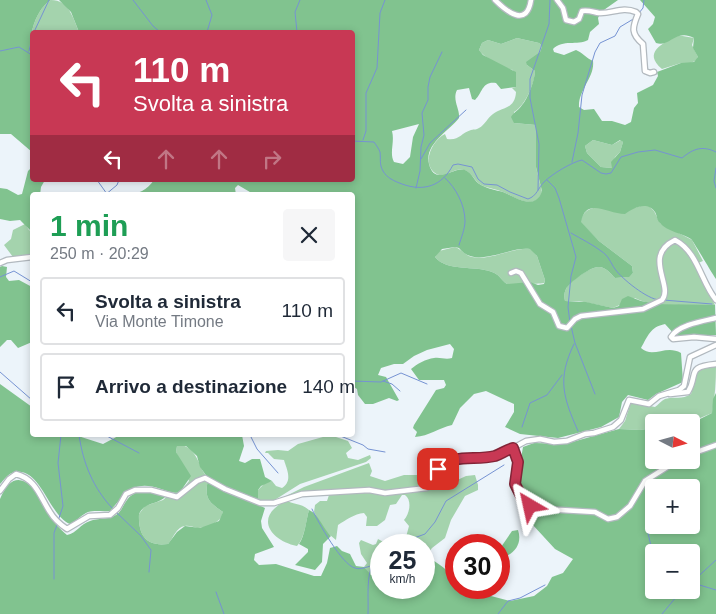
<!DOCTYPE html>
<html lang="it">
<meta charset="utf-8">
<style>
body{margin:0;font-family:Helvetica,sans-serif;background:#f6f6f7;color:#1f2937;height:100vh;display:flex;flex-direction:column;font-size:19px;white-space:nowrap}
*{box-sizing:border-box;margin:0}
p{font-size:16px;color:#747a83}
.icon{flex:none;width:28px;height:28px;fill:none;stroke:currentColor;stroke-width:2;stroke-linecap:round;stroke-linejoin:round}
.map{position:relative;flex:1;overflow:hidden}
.drawer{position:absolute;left:30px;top:192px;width:325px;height:245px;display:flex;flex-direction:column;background:#fff;border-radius:5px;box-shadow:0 2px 8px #0003}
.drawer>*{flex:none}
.guide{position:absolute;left:30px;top:30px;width:325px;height:152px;border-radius:5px;box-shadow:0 2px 8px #0003;background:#c83854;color:#fff;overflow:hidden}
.needle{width:32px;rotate:96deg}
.controls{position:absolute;left:645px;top:414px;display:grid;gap:10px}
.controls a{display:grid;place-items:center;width:55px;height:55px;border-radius:5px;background:#fff;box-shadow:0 2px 8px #0003;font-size:25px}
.speed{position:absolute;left:370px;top:534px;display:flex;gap:10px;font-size:25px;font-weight:700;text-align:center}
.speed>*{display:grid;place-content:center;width:65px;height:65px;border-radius:50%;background:#fff;box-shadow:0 2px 8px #0003;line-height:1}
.speed small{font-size:12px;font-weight:400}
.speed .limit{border:8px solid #d22;background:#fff;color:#111}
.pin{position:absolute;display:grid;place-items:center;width:42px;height:42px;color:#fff;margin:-21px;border-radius:10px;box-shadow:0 2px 8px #0006}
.me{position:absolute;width:55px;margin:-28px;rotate:324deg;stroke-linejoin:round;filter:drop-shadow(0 0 4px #0008)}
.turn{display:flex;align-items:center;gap:18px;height:105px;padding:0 20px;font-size:22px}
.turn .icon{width:65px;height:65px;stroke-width:2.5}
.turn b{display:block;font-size:35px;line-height:42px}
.lanes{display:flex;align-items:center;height:48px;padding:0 20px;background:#0003;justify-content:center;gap:25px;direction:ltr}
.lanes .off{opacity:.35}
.round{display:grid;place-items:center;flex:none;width:52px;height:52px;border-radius:5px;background:#f6f6f7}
.head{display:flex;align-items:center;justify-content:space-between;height:85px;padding:0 20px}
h1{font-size:30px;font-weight:600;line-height:38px;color:#1e9e55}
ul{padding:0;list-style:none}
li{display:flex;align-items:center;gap:15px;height:68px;margin:0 10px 8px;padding:0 10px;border:2px solid #e0e1e3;border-radius:5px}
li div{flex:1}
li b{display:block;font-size:19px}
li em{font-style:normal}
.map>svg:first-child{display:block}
</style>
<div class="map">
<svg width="716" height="614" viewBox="0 0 716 614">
<rect width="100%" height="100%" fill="#ecf4fa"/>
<g fill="#a4d3ad">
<path d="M51 0C69 0 73 18 79 32H32V64C26 45 33 11 51 0Z"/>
<path d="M677 35 694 38 692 45 698 57 697 60 691 63H681L662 69C642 52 663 44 677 35Z"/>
<path d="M517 38 539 43 542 46 540 52 527 65 535 71C535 83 525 106 514 112V123L536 125V167L542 192C535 212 515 197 503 192 496 189 487 188 481 185 474 181 472 172 464 170 454 167 444 180 435 173 421 162 433 140 445 134L447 139C459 141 461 133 471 130 475 129 476 130 479 128 485 125 487 118 493 114 503 107 515 109 516 92L512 88 516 87 513 70C504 68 483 57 479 50L482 43 488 40 501 44Z"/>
<path d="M593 140 612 145 621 140 623 142 620 152 615 157 612 168 601 167 587 153 585 146Z"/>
<path d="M642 205 649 206 654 211 660 223 692 240 703 261 698 263 696 267 715 305C696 305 649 307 635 298L613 308 579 301H565C564 297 564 293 566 289 569 282 591 266 599 267 606 267 611 274 615 278L628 277 633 273 632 266 599 241 580 222C587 194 624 216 642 205Z"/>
<path d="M25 224 29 230 32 232V256L13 257 4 245 11 239 13 230Z"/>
<path d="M455 247C461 249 466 256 472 257 491 261 512 247 531 249L537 256 545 280 544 283C542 284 512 284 507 284 501 280 499 274 492 272 474 265 447 272 435 257L439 251Z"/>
<path d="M716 366C716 382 715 397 712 413L693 421 654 422V428L640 430 619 429 625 421 631 402 655 407C658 405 661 401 665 399 674 396 682 400 691 394L697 370Z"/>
<path d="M330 435 348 441 352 448 346 453 348 458 358 460 370 455 371 458 366 462 300 484 273 501 258 500V490L265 483 272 481 276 486 282 488C293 481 287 470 284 460L274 459 268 453H265L266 451 278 450 288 451 298 444Z"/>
<path d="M182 445C193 448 197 458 201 467 202 471 206 475 208 478 205 498 206 500 223 512 222 522 207 528 197 528 193 527 188 525 185 526 176 527 173 539 168 544 146 547 138 535 139 514L145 506 163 500 171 493 180 492 189 481 176 452 177 446Z"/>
<path d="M369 463 372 471 370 476 385 481 404 475H425L427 477 419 487 430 484 435 469 441 463 445 466 448 480 453 482 466 476 475 475 478 485V490L465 496 451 520 445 538 432 548 426 556 424 557V545H381V569L375 575 368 573 364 567 367 563 361 554 359 543 361 540 373 545 376 544 378 539 387 544 394 538 402 540 406 537 409 526 404 520C410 513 412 500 405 495H402L396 504 390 505 385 520 377 526H366L367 517 364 513C354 514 346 520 338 525L336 540 324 530 314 512 315 505 320 501H327L329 495H306L286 500C292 505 300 502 309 510 306 520 305 538 297 546 269 540 254 516 286 501V496L304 487Z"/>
</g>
<g fill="#81c38f" fill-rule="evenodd">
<path d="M0 0H51C33 11 26 45 32 64V152L11 134H0Z"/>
<path d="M59 0H618L601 12 598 18 599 24 590 32 588 40C577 46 563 39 553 49L554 52 564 55 576 50C583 53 586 58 593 61 595 77 578 90 579 107L584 110 594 109 602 121H612L625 125 631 122 634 108 638 103 637 93 653 85 658 76 657 72 681 63 694 62 698 57 693 48 694 38C676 28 669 48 656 43L648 29 653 24 655 17 640 0H716V279C711 272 694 242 691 239 684 234 666 231 660 223 657 221 657 215 655 212 648 201 634 207 625 214 608 214 586 196 581 222L599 241 632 266 633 273 629 277 615 278C611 274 606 267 599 267 591 266 569 283 566 289 564 293 564 297 565 301L586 302 613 308 619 306 622 299 628 296 641 301 658 304 715 305 716 335H675L665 324C650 327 648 336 641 348 653 359 666 344 681 353L683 382 656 394 648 400 628 395 622 402 619 417 601 427 558 438 520 434 505 427 514 412V404L486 391 474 394 460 408 452 425C439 428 429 436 415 437L417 432 413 428 414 425 436 390 444 388 446 385 444 380H419L411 369C417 364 426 359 434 358 441 357 445 360 452 358L454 349 450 344 427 350 414 356 403 364H394L381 368 378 375 386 377 399 400 397 401 389 398 373 404H365L358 395 357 389 352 386V195H255L238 185 235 188 236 195H127C138 194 147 190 154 180H352V32H79L71 12ZM517 38 539 43 542 46 540 52 526 62 527 65 535 71C535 79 528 99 522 105 519 110 514 112 511 117L514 123 536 125V167L542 191C535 212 515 197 503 192 496 190 488 189 481 185 474 182 473 173 465 170 454 166 435 187 429 164 424 144 449 131 459 118 460 109 452 100 457 90L469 88 472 99 475 100C483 92 482 81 496 83L501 89 516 87V72L483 55 479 50 482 43 488 40 501 44ZM419 124 413 137 410 157 403 164 394 162C389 153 395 142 392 131ZM593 140 612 145 620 140 623 142 620 152 611 162 612 168 601 167 587 153 585 146ZM455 247 459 248C476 270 508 246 530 249L537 256 545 280 544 284 538 285 530 282 507 284C501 280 499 274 492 272 474 265 447 272 435 257L442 249Z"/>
<path d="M30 169 32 170V180H45L41 187 40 195H32V232L20 220 10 221 0 219V188L7 189 18 195 22 194 28 171Z"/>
<path d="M2 266 7 267 6 277 9 281 19 280 32 287V342L18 348 11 340H7L0 347V357V267Z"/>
<path d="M0 384 32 407V435H75L103 444 120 435H242L244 446 239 461 245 463 252 459H260L265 477 272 481 261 486 258 490V500L252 502 265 508 261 521 262 528 274 547 255 554 254 560 259 565 276 564 314 576H321L327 563 330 548 337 546 342 551 350 554 356 566 364 567 371 575H375L381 569V588H424V557L426 556C437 563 456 573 456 588L467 592 472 588H489L491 596 510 601 534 596 547 586 552 577 563 573 573 559 555 549 520 511 517 482 523 447 534 443 565 444 619 429 640 430 654 428V460H691V422H680L700 419 712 413 713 399 716 393V614H0V499C12 469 29 478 42 501 45 505 46 511 49 515 53 522 61 530 67 535 77 533 80 524 90 521 98 518 108 520 116 515 122 511 123 505 127 500 136 487 154 492 166 496 159 505 145 501 139 514 138 535 146 547 168 544L177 532 185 526 200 528 219 521 223 512C206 500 205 498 208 478L200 467 197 456 186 446H177L176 452 191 476 180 492C172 494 168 491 161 489 133 479 126 493 110 511 102 512 96 510 88 512 81 515 77 521 70 524 49 516 41 467 15 472 8 473 4 480 0 484ZM654 488H691V525H654ZM654 552H691V590H654Z"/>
<path d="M309 510C319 514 323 529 331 536L323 544 322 562 315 570 295 565 308 552V549L299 544C305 536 306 520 309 510Z"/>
<path d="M518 530C523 545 513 556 499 558V550L512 531Z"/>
</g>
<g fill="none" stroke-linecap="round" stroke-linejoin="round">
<g stroke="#7693d3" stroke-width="1">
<path d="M133 0 153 26 160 32"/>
<path d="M206 0 212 15 207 32"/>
<path d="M639 13 643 8 644 0"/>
<path d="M34 32 49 0"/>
<path d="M297 32 295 12 300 0"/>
<path d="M0 51 19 47 32 55"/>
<path d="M29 51 32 38"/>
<path d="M363 140 366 131V93L377 68 380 13 385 0"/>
<path d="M352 141 374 142C376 145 379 149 380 152 381 159 379 164 383 171 387 178 394 181 402 184 424 192 442 186 453 165L458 164 472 167 478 179 484 184 497 185 510 192 528 199C537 196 538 188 544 182 552 174 572 162 582 160L601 173 606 174 611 173 621 157 638 152 655 150 682 158C693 149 702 145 716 152"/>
<path d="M421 159 430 143 466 110"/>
<path d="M572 162 578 133 582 95 595 52 600 43 615 36 620 27 635 18"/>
<path d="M716 168 714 181 716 188"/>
<path d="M445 178C456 188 465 205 465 221 465 229 461 238 459 245"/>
<path d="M97 180 107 194"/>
<path d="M195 180H204"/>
<path d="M547 180 555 188 559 198 576 257 571 276 568 307 570 323"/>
<path d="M416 188 420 171 421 147 424 135 422 113 428 100V87L430 77 442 52"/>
<path d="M538 190 539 144 530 98V79L549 24 550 0"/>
<path d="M105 195 117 185 119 180"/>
<path d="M571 233C581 239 592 244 601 251 609 256 610 262 615 269 622 279 647 299 659 300"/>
<path d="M0 277 14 271 32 282"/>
<path d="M663 300 712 304"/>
<path d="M571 326 575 343 595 394"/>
<path d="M574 344C557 379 563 397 578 431"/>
<path d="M0 372 32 400"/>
<path d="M352 381 381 382 401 373 427 384"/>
<path d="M383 381 392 384 400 391"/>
<path d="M522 427 530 403 547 395 562 375"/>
<path d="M79 435C83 463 93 488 113 509"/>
<path d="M105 435 139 453"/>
<path d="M250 435 257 449 278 473"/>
<path d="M338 435 363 445 368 449 385 452"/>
<path d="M312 509C318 522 342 565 355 568 360 570 366 567 371 566"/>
<path d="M116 512 141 536 151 550 149 572"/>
<path d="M58 521 63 506 58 463 61 435"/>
<path d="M648 533 654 559"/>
<path d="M395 545 425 534 435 522 446 501 504 465"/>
<path d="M54 579V533L57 525"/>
<path d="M691 583 716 560"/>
<path d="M693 583 716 590"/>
<path d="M216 592 224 614"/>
<path d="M368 614C369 593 364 567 381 553"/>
<path d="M498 614 508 601 520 598 545 585"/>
<path d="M662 614 682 590"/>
</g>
<defs>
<g id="minor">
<path d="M495 0C508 13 527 27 531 0"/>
<path d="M557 0 563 8 566 20 574 22 579 19 582 11C589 10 593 12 599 13 612 14 622 6 636 12L638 14C632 28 631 34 643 44L645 71 650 73 654 72"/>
<path d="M0 263 7 260 32 257"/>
<path d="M511 273 516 271 521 273 540 304 553 312 559 326 567 328 575 319 581 316 643 309 662 300C674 286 642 256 675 240 698 252 701 282 716 300"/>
<path d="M716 318C703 321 678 325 671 337L673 339 694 337 716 339"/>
<path d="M670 394 688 392C699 374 685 367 716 364"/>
<path d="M513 448 526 441 540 439 554 442 567 441 585 434 594 433 613 427 621 420 629 400 649 404 659 396 679 390 684 386 690 357 716 345"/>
<path d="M691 454 716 445"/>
<path d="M0 491 9 479 16 474C36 479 40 497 50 512 54 519 61 525 67 529L89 516 110 515 118 508 126 494 135 490H151L177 497 197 481 205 478 225 489 260 503H274L302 494 369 490 385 493 427 488 434 482 438 469 444 463 458 458 480 459 498 455 513 448 518 462 515 484 523 499 530 506 544 509 595 512 608 519 617 517 630 506 645 481 678 460"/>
</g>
</defs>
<use href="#minor" stroke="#b2b9bf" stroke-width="7"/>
<use href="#minor" stroke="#fff" stroke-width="4.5"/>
</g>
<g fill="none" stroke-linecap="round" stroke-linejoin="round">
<defs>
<path id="route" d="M438 469C454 453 474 461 495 456 501 454 506 450 513 448L518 462 515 484 523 500 530 506"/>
</defs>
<use href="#route" stroke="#822437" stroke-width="12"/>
<use href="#route" stroke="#c83854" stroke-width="9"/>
</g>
</svg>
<div class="controls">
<a><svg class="needle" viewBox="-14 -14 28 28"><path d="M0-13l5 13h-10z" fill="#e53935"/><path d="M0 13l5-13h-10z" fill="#747a83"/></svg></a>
<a>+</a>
<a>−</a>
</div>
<div class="speed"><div>25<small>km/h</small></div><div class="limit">30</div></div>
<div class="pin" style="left:438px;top:469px;background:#d93025"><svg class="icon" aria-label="arrive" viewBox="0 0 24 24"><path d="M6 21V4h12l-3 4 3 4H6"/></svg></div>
<svg class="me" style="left:530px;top:506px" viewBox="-20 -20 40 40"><path d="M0-17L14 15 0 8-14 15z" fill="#c83854" stroke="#fff" stroke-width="4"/></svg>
<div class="guide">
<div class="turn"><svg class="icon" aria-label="left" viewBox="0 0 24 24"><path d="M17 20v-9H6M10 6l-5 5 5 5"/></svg><div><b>110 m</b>Svolta a sinistra</div></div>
<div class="lanes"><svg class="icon" aria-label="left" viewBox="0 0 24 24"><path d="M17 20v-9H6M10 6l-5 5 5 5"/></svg><svg class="icon off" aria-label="ahead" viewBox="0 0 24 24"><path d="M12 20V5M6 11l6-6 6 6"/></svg><svg class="icon off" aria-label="ahead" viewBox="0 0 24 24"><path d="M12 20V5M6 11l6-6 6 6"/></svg><svg class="icon off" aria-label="right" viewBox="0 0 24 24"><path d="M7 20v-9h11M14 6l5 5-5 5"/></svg></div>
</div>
<section class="drawer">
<div class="head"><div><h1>1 min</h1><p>250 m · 20:29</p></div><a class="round"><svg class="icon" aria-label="close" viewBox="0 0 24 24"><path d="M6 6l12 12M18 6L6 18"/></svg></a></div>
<ul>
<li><svg class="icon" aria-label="left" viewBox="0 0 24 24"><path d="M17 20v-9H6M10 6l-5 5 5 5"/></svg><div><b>Svolta a sinistra</b><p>Via Monte Timone</p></div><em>110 m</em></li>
<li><svg class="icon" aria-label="arrive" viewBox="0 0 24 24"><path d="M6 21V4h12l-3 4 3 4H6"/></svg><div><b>Arrivo a destinazione</b></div><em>140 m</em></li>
</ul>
</section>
</div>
